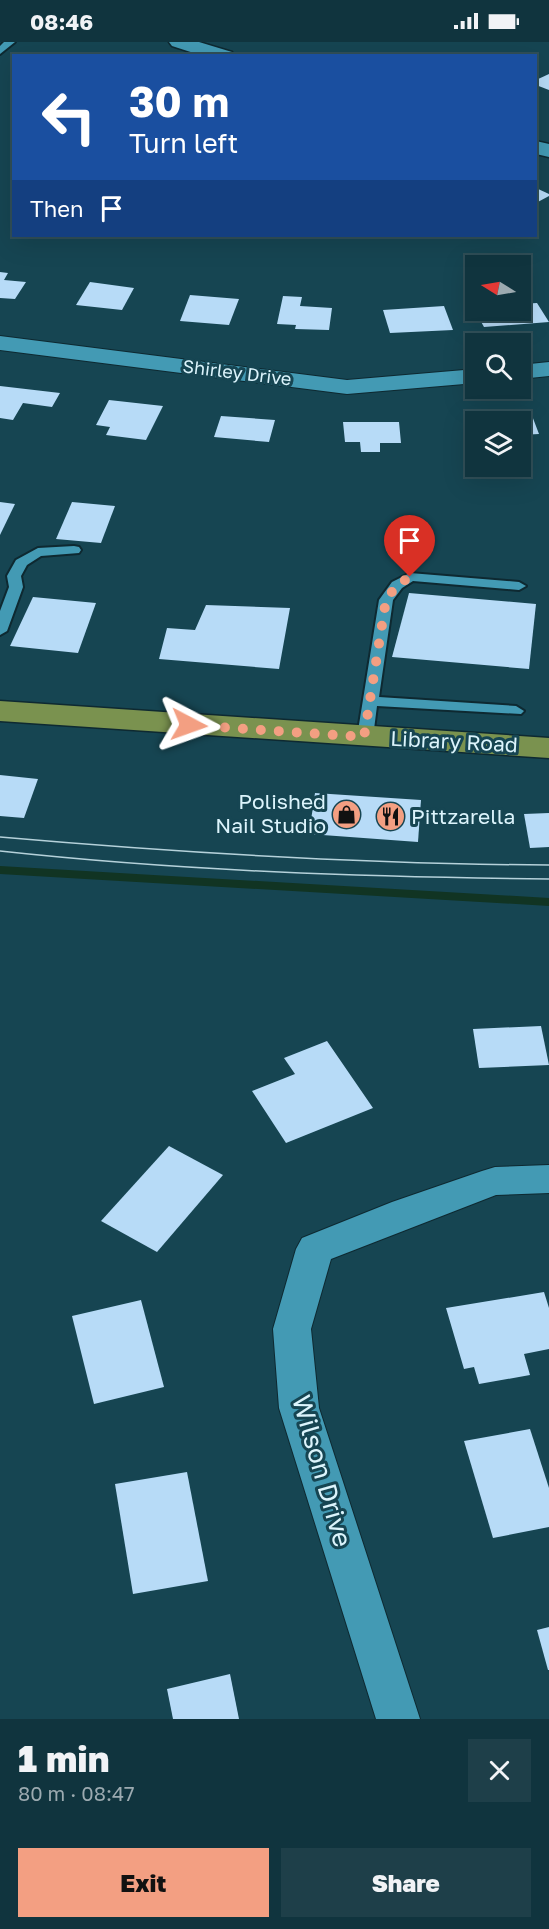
<!DOCTYPE html>
<meta charset="utf-8">
<style>
body{margin:0;font-family:"Golos Text",sans-serif;background:#1e3f49;color:#f1f3f6;height:100vh;display:flex;flex-direction:column;font-size:22px;white-space:nowrap}
*{box-sizing:border-box;margin:0}
p{font-size:20px;color:#9caab0}
.icon{flex:none;width:33px;height:33px;fill:none;stroke:currentColor;stroke-width:2;stroke-linecap:round;stroke-linejoin:round}
.map{position:relative;height:1677px;overflow:hidden}
.panel{display:flex;flex-direction:column;background:#10343e;flex:1}
.panel>*{flex:none}
.hud{position:absolute;left:12px;top:12px;width:525px;height:183px;border-radius:0px;box-shadow:0 6px 24px #0002,0 0 0 2px #304f58;background:#1a4fa0;color:#fff;overflow:hidden}
.needle{width:39px;rotate:281deg}
.fabs{position:absolute;left:465px;top:213px;display:grid;gap:12px}
.fabs a{display:grid;place-items:center;width:66px;height:66px;border-radius:0px;background:#10343e;box-shadow:0 6px 24px #0002,0 0 0 2px #304f58;font-size:30px}
.pin{position:absolute;display:grid;place-items:center;width:51px;height:51px;color:#fff;margin:-62px -26px;border-radius:50% 50% 50% 0;rotate:-45deg;box-shadow:0 0 6px #0007}
.pin .icon{rotate:45deg}
.me{position:absolute;width:66px;margin:-33px;rotate:94deg;stroke-linejoin:round;filter:drop-shadow(0 0 4px #0008)}
.turn{display:flex;align-items:center;gap:21px;height:126px;padding:0 18px;font-size:27px}
.turn .icon{width:78px;height:78px;stroke-width:2.5}
.turn b{display:block;font-size:42px;line-height:51px}
.then{display:flex;align-items:center;height:57px;padding:0 18px;background:#0003;gap:12px;font-size:22px}
.round{display:grid;place-items:center;flex:none;width:63px;height:63px;border-radius:0px;background:#1e3f49}
.overview{display:flex;align-items:center;justify-content:space-between;height:102px;padding:0 18px}
h1{font-size:36px;font-weight:800;line-height:45px}
.primary-button{display:flex;gap:12px;margin-top:auto;padding:12px 18px}
.primary-button a{flex:1;height:69px;border-radius:0px;background:#f39f82;color:#111;font-size:24px;font-weight:800;line-height:69px;text-align:center}
.primary-button a+a{background:#1e3f49;color:#f1f3f6}
.status{display:flex;justify-content:space-between;align-items:center;height:42px;padding:0 30px;background:#10343e;direction:ltr}
.status svg{height:16px;fill:currentColor}
.map>svg:first-child{display:block}
</style>
<div class="status"><b>08:46</b><svg viewBox="0 0 49 12"><path d="M0 12V9h3v3zM5 12V6h3v6zM10 12V3h3v9zM15 12V0h3v12zM26 1h20v11H26zM47 4h2v5h-2z"/></svg></div>
<div class="map">
<svg width="549" height="1677" viewBox="0 0 549 1677">
<rect width="100%" height="100%" fill="#164552"/>
<g fill="none" stroke-linecap="round" stroke-linejoin="round">
<path fill="#113423" fill-rule="evenodd" d="M0 824 549 856V864L0 832Z"/>
</g>
<g fill="#b7dbf7">
<path d="M549 32V48L536 43V38Z"/>
<path d="M536 146 549 152V154L536 161Z"/>
<path d="M0 230 8 231 4 238 26 240 15 257 0 256Z"/>
<path d="M90 240 134 246 122 268 76 263Z"/>
<path d="M190 253 239 257 229 283 180 279Z"/>
<path d="M283 254 302 255 300 264 332 266 329 288 295 287 296 283 277 282Z"/>
<path d="M470 260H476V268H520V262L537 261 549 280 484 285Z"/>
<path d="M444 264 453 288 390 291 383 268Z"/>
<path d="M0 344 60 351 52 365 23 361 13 378 0 376Z"/>
<path d="M109 358 163 364 146 398 106 393 110 385 96 383Z"/>
<path d="M531 371 539 392 520 393V380H476L475 388 472 378Z"/>
<path d="M221 374 275 378 269 400 214 395Z"/>
<path d="M343 380H399L401 401H380V410H361L360 400H345Z"/>
<path d="M0 460 15 462 0 493Z"/>
<path d="M72 460 115 464 101 501 56 497Z"/>
<path d="M409 551 536 562 529 627 392 615Z"/>
<path d="M33 555 96 561 78 611 10 604Z"/>
<path d="M206 563 290 566 279 627 159 617 167 586 195 588Z"/>
<path d="M0 733 38 737 24 776 0 774Z"/>
<path d="M315 751 421 758 418 800 309 792Z"/>
<path d="M549 771V805L530 806 524 772Z"/>
<path d="M541 984 549 1023 479 1026 473 987Z"/>
<path d="M327 999 373 1066 286 1101 252 1049 295 1032 284 1016Z"/>
<path d="M169 1104 223 1133 157 1210 101 1179Z"/>
<path d="M544 1250 549 1266V1307L524 1312 530 1333 479 1342 474 1325 464 1327 446 1266Z"/>
<path d="M141 1258 164 1345 94 1362 72 1274Z"/>
<path d="M530 1387 549 1446V1485L493 1496 464 1399Z"/>
<path d="M187 1430 208 1539 133 1552 115 1442Z"/>
<path d="M549 1585V1628H548L537 1588Z"/>
<path d="M230 1632 239 1677H173L167 1647Z"/>
</g>
<g fill="none" stroke-linecap="round" stroke-linejoin="round">
<defs>
<g id="lane">
<path d="M4 0H15L0 12V4Z"/>
<path d="M74 504 79 505 81 508 79 511 41 514 27 523 21 534 23 545 7 589 0 593V569L9 545 7 534 16 518 38 506Z"/>
<path d="M410 531 519 540 526 544 519 548 413 539 402 546 393 558 379 655 516 664 524 669 521 672 377 664 373 695 370 698H360L357 695 379 558 392 540Z"/>
</g>
<g id="street">
<path d="M0 294 347 338 476 327V341L347 352 0 308Z"/>
<path d="M549 320V334L520 337V323Z"/>
<path d="M549 1123V1151L496 1153 331 1217 311 1287 319 1366 420 1677H376L279 1366 273 1287 296 1207 302 1196 392 1160 482 1129 495 1125Z"/>
</g>
<g id="secondary">
<path d="M169 0H199L232 10 234 14H203L172 4Z"/>
<path d="M536 99 549 102V115L536 112Z"/>
</g>
<path id="primary" d="M0 659 549 696V716L0 679Z"/>
</defs>
<use href="#lane" stroke="#0e2931" stroke-width="4"/>
<use href="#street" stroke="#0e2931" stroke-width="2"/>
<use href="#secondary" stroke="#0e2931" stroke-width="3"/>
<use href="#primary" stroke="#0e2931" stroke-width="3"/>
<use href="#lane" fill="#439ab4" fill-rule="evenodd"/>
<use href="#street" fill="#439ab4" fill-rule="evenodd"/>
<use href="#secondary" fill="#439ab4" fill-rule="evenodd"/>
<use href="#primary" fill="#7a924f" fill-rule="evenodd"/>
<g stroke="#b5d1da" stroke-width="1.5">
<path d="M0 795C183 811 365 822 549 823"/>
<path d="M0 809C183 829 365 835 549 837"/>
</g>
</g>
<g fill="none" stroke-linecap="round" stroke-linejoin="round">
<path stroke="#f39f82" stroke-width="10" stroke-dasharray="0 18" d="M189 683 364 695 386 558 397 543 410 535"/>
</g>
<defs>
<symbol id="shop-disc" viewBox="-11 -11 22 22"><circle r="9.5" fill="#f39f82" stroke="#164552"/><path d="M-5-2.5h2.3a2.7 3.5 0 0 1 5.4 0H5L5.5 6h-11ZM-1.5-2.5h3a1.5 2.3 0 0 0-3 0Z" fill="#111"/></symbol>
<symbol id="restaurant-disc" viewBox="-11 -11 22 22"><circle r="9.5" fill="#f39f82" stroke="#164552"/><path d="M-5-6h1v4h1v-4h1v4h1v-4h1v5L-1.5 .5V6h-2V.5L-5-1ZM5-6V6H3V1.5H1.5Q1.5-4 5-6Z" fill="#111"/></symbol>
</defs>
<g fill-rule="evenodd">
<use href="#shop-disc" x="330" y="756" width="33" height="33"/>
<use href="#restaurant-disc" x="374" y="758" width="33" height="33"/>
</g>
<g text-anchor="middle" stroke-width="6" stroke-linejoin="round" paint-order="stroke">
<g font-size="18" fill="#dcf4fc" stroke="#164552">
<text transform="translate(237 331) rotate(7)" y="6">Shirley Drive</text>
</g>
<g font-size="21" fill="#dcf4fc" stroke="#164552">
<text transform="translate(454 700) rotate(3)" y="7">Library Road</text>
</g>
<g font-size="21" fill="#dcf4fc" stroke="#164552" text-anchor="end">
<text x="326" y="767">Polished<tspan x="326" dy="24">Nail Studio</tspan></text>
<text x="411" y="782" text-anchor="start">Pittzarella</text>
</g>
<g font-size="26" fill="#dcf4fc" stroke="#164552">
<text transform="translate(322 1429) rotate(74)" y="9">Wilson Drive</text>
</g>
</g>
</svg>
<div class="fabs">
<a><svg class="needle" viewBox="-14 -14 28 28"><path d="M0-13l5 13h-10z" fill="#e53935"/><path d="M0 13l5-13h-10z" fill="#9caab0"/></svg></a>
<a><svg class="icon" aria-label="search" viewBox="0 0 24 24"><circle cx="10" cy="10" r="6"/><path d="M15 15l6 6"/></svg></a>
<a><svg class="icon" aria-label="layers" viewBox="0 0 24 24"><path d="M12 4l9 5-9 5-9-5zM3 14l9 5 9-5"/></svg></a>
</div>
<div class="pin" style="left:410px;top:535px;background:#d93025"><svg class="icon" aria-label="arrive" viewBox="0 0 24 24"><path d="M6 21V4h12l-3 4 3 4H6"/></svg></div>
<svg class="me" style="left:189px;top:683px" viewBox="-20 -20 40 40"><path d="M0-17L14 15 0 8-14 15z" fill="#f39f82" stroke="#fff" stroke-width="4"/></svg>
<div class="hud">
<div class="turn"><svg class="icon" aria-label="left" viewBox="0 0 24 24"><path d="M17 20v-9H6M10 6l-5 5 5 5"/></svg><div><b>30 m</b>Turn left</div></div>
<div class="then">Then<svg class="icon" aria-label="arrive" viewBox="0 0 24 24"><path d="M6 21V4h12l-3 4 3 4H6"/></svg></div>
</div>
</div>
<section class="panel">
<div class="overview"><div><h1>1 min</h1><p>80 m · 08:47</p></div><a class="round"><svg class="icon" aria-label="close" viewBox="0 0 24 24"><path d="M6 6l12 12M18 6L6 18"/></svg></a></div>
<div class="primary-button"><a>Exit</a><a>Share</a></div>
</section>
